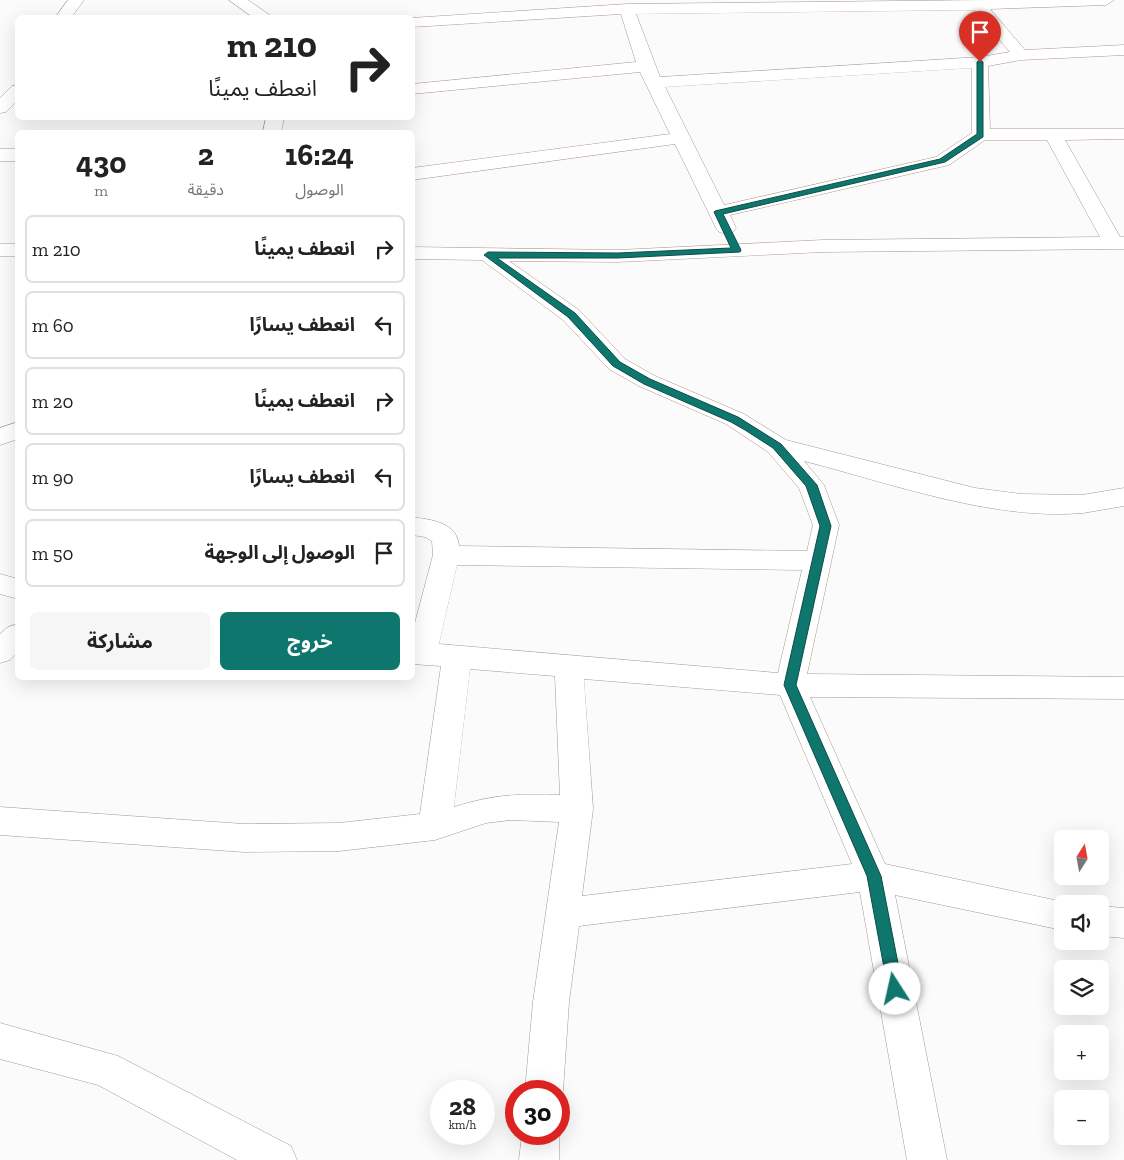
<!DOCTYPE html>
<html lang="ar">
<meta charset="utf-8">
<style>
body{margin:0;font-family:"Zilla Slab","Noto Sans Arabic",serif;background:#f6f6f6;color:#222;direction:rtl;height:100vh;display:flex;flex-direction:column;font-size:19px;white-space:nowrap}
*{box-sizing:border-box;margin:0}
p{font-size:16px;color:#767676}
.icon{flex:none;width:28px;height:28px;fill:none;stroke:currentColor;stroke-width:2;stroke-linecap:round;stroke-linejoin:round}
.map{position:relative;flex:1;overflow:hidden;direction:ltr}
.sheet{position:absolute;left:15px;top:130px;width:400px;height:550px;display:flex;flex-direction:column;background:#fff;border-radius:8px;box-shadow:0 5px 20px #0002;direction:rtl}
.sheet>*{flex:none}
.hud{position:absolute;left:15px;top:15px;width:400px;height:105px;border-radius:8px;box-shadow:0 5px 20px #0002;direction:rtl;background:#fff;color:#222;overflow:hidden}
.needle{width:32px;rotate:11deg}
.tools{position:absolute;left:1054px;top:830px;display:grid;gap:10px}
.tools a{display:grid;place-items:center;width:55px;height:55px;border-radius:8px;background:#fff;box-shadow:0 5px 20px #0002;font-size:25px}
.speed{position:absolute;left:430px;top:1080px;display:flex;gap:10px;font-size:25px;font-weight:700;text-align:center}
.speed>*{display:grid;place-content:center;width:65px;height:65px;border-radius:50%;background:#fff;box-shadow:0 5px 20px #0002;line-height:1}
.speed small{font-size:12px;font-weight:400}
.speed .limit{border:8px solid #d22;background:#fff;color:#111}
.pin{position:absolute;display:grid;place-items:center;width:42px;height:42px;color:#fff;margin:-51px -21px;border-radius:50% 50% 50% 0;rotate:-45deg;box-shadow:0 0 5px #0007}
.pin .icon{rotate:45deg}
.me{position:absolute;width:55px;margin:-28px;rotate:350deg;stroke-linejoin:round;filter:drop-shadow(0 0 4px #0008)}
.turn{display:flex;align-items:center;gap:18px;height:105px;padding:0 15px;font-size:22px}
.turn .icon{width:65px;height:65px;stroke-width:2.5}
.turn b{display:block;font-size:35px;line-height:42px}
.eta{display:flex;justify-content:space-evenly;align-items:center;height:85px;text-align:center}
.eta b{font-size:30px;font-weight:700;line-height:35px}
.primary-button{display:flex;gap:10px;margin-top:auto;padding:10px 15px}
.primary-button a{flex:1;height:58px;border-radius:8px;background:#0f766e;color:#fff;font-size:20px;font-weight:700;line-height:58px;text-align:center}
.primary-button a+a{background:#f6f6f6;color:#222}
ul{padding:0;list-style:none}
li{display:flex;align-items:center;gap:15px;height:68px;margin:0 10px 8px;padding:0 5px;border:2px solid #e0e0e0;border-radius:8px}
li div{flex:1}
li b{display:block;font-size:19px}
li em{font-style:normal}
.map>svg:first-child{display:block}
</style>
<div class="map">
<svg width="1124" height="1160" viewBox="0 0 1124 1160">
<rect width="100%" height="100%" fill="#fbfbfb"/>
<g fill="none" stroke-linecap="round" stroke-linejoin="round">
<defs>
<g id="minor">
<path d="M68 0H84L71 18H55Z"/>
<path d="M229 0H248L274 18H254Z"/>
<path d="M986 0H1114L1106 5 990 9 1025 50 1124 45V55L1021 60 988 66 990 129H1124V139L1065 140 1120 237H1124V249L823 252 618 262 509 261 579 310 625 359 655 376 744 414 786 440 975 488 1021 494 1082 495 1124 488V506C1110 508 1097 511 1083 513 993 521 890 483 804 461L824 485 839 525 807 674 1124 677V699L810 697 885 864 1073 904H1062V930L895 895 947 1160H907L860 892 579 926 569 1002 563 1091 559 1101V1091H525L533 1002 559 822 511 820 486 823 435 840 339 851 244 852 0 835V807L244 824 339 823 420 814 441 666 412 664V634L433 555 432 541 425 537 412 535V517C432 520 457 522 459 546L807 551 813 525 799 488 768 452 726 424 639 386 609 369 563 320 482 260 412 259V247L618 250 823 240 1100 237 1047 140H985L949 165 730 215 736 228 733 232 726 234 719 232 716 228 675 144 412 180V168L670 134 640 72 412 94V84L636 62 621 14 412 27 411 18 627 4ZM974 10 1010 52 980 57 660 77 636 14ZM972 68V133L936 157 724 205 665 87ZM457 565 802 570 778 673 439 644ZM470 669 555 676 560 795C517 794 495 794 454 807ZM584 679 780 695 852 864 582 896 593 809Z"/>
<path d="M18 85V100L6 112 0 113V98L12 86Z"/>
<path d="M266 118H284L281 132H263Z"/>
<rect x="0" y="149" width="18" height="12"/>
<rect x="0" y="244" width="18" height="12"/>
<path d="M18 422V439L0 445V428Z"/>
<path d="M0 574 18 579V599L0 594Z"/>
<path d="M18 624V652L10 660 0 663V634L8 627Z"/>
<path d="M1100 906 1124 908V938L1100 936Z"/>
<path d="M0 1023 118 1056 291 1146 297 1160H237L98 1085 0 1059Z"/>
<path d="M559 1130V1160H519L522 1134H559Z"/>
</g>
</defs>
<use href="#minor" stroke="#ae948a" stroke-width="1"/>
<use href="#minor" fill="#fff" fill-rule="evenodd"/>
</g>
<path fill="#0f766e" stroke="#0a4d48" d="M980 60 983 62V137L945 162 723 214 741 250 740 252 618 258H497L575 313 620 362 650 379 738 417 781 444 817 485 831 526 796 685 881 876 903 989 901 994 895 996 890 994 888 989 867 876 784 685 820 526 806 486 773 448 745 430 731 422 644 384 613 366 568 317 484 255 488 252 618 253 731 248 714 212 715 211 940 159 977 134V62Z"/>
</svg>
<div class="tools">
<a><svg class="needle" viewBox="-14 -14 28 28"><path d="M0-13l5 13h-10z" fill="#e53935"/><path d="M0 13l5-13h-10z" fill="#767676"/></svg></a>
<a><svg class="icon" aria-label="sound" viewBox="0 0 24 24"><path d="M4 9h4l5-4v14l-5-4H4zM17 9q2 3 0 6"/></svg></a>
<a><svg class="icon" aria-label="layers" viewBox="0 0 24 24"><path d="M12 4l9 5-9 5-9-5zM3 14l9 5 9-5"/></svg></a>
<a>+</a>
<a>−</a>
</div>
<div class="speed"><div>28<small>km/h</small></div><div class="limit">30</div></div>
<div class="pin" style="left:980px;top:62px;background:#d93025"><svg class="icon" aria-label="arrive" viewBox="0 0 24 24"><path d="M6 21V4h12l-3 4 3 4H6"/></svg></div>
<svg class="me" style="left:895px;top:989px" viewBox="-20 -20 40 40"><circle r="19" fill="#fff"/><path d="M0-13L10 11 0 6-10 11z" fill="#0f766e"/></svg>
<div class="hud">
<div class="turn"><svg class="icon" aria-label="right" viewBox="0 0 24 24"><path d="M7 20v-9h11M14 6l5 5-5 5"/></svg><div><b>210 m</b>انعطف يمينًا</div></div>
</div>
<section class="sheet">
<div class="eta">
<div><b>16:24</b><p>الوصول</p></div>
<div><b>2</b><p>دقيقة</p></div>
<div><b>430</b><p>m</p></div>
</div>
<ul>
<li><svg class="icon" aria-label="right" viewBox="0 0 24 24"><path d="M7 20v-9h11M14 6l5 5-5 5"/></svg><div><b>انعطف يمينًا</b></div><em>210 m</em></li>
<li><svg class="icon" aria-label="left" viewBox="0 0 24 24"><path d="M17 20v-9H6M10 6l-5 5 5 5"/></svg><div><b>انعطف يسارًا</b></div><em>60 m</em></li>
<li><svg class="icon" aria-label="right" viewBox="0 0 24 24"><path d="M7 20v-9h11M14 6l5 5-5 5"/></svg><div><b>انعطف يمينًا</b></div><em>20 m</em></li>
<li><svg class="icon" aria-label="left" viewBox="0 0 24 24"><path d="M17 20v-9H6M10 6l-5 5 5 5"/></svg><div><b>انعطف يسارًا</b></div><em>90 m</em></li>
<li><svg class="icon" aria-label="arrive" viewBox="0 0 24 24"><path d="M6 21V4h12l-3 4 3 4H6"/></svg><div><b>الوصول إلى الوجهة</b></div><em>50 m</em></li>
</ul>
<div class="primary-button"><a>خروج</a><a>مشاركة</a></div>
</section>
</div>
